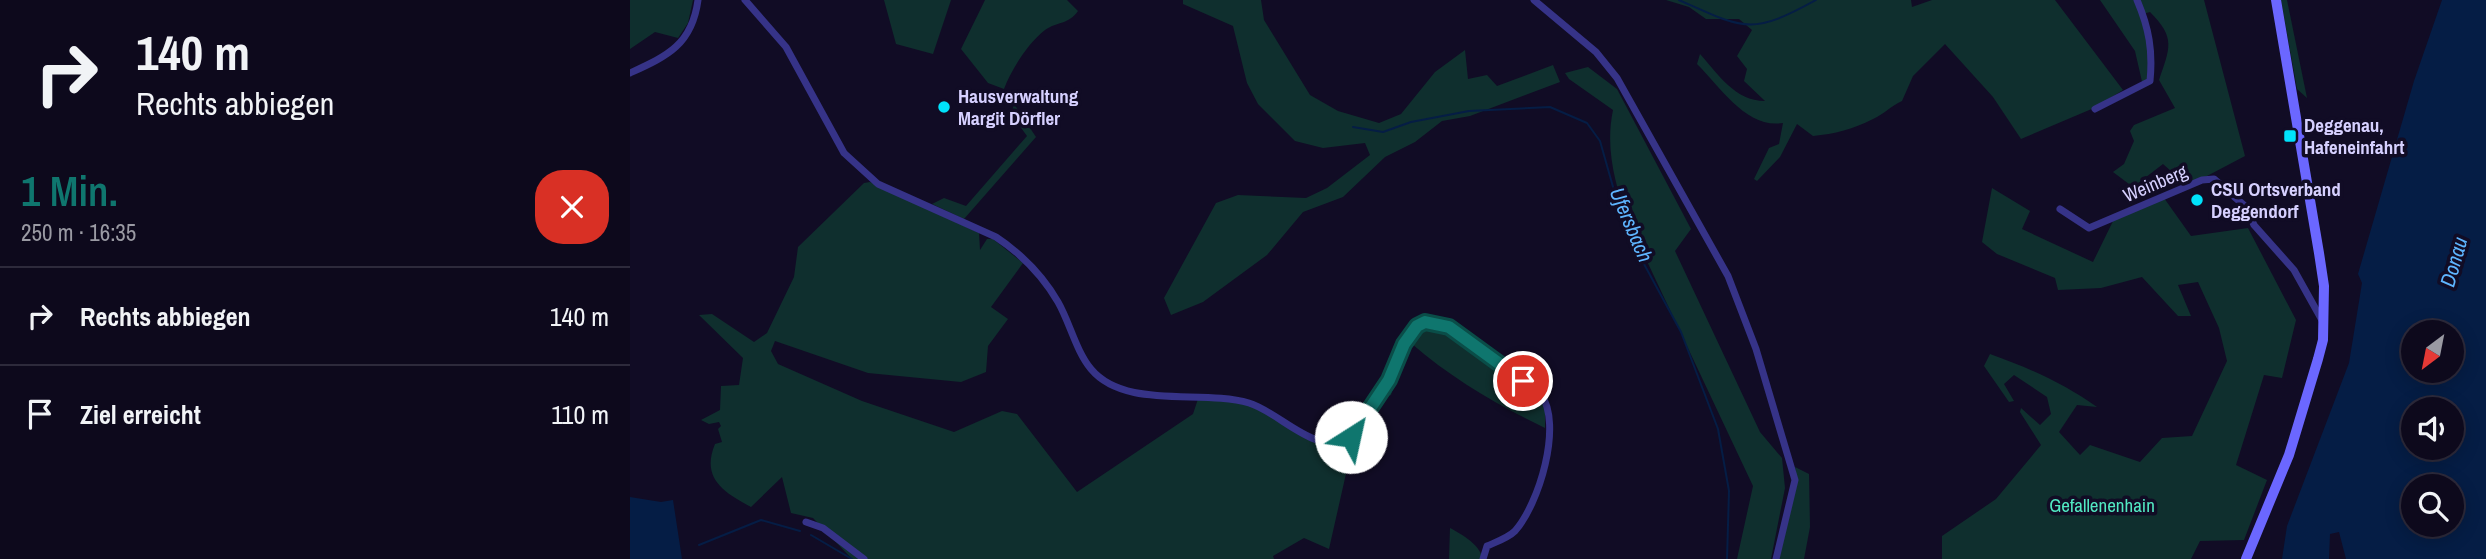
<!DOCTYPE html>
<html lang="de">
<meta charset="utf-8">
<style>
body{margin:0;font-family:"Archivo Narrow",sans-serif;background:#161225;color:#f1f3f6;height:100vh;display:flex;flex-direction:column;font-size:26px;white-space:nowrap}
*{box-sizing:border-box;margin:0}
p{font-size:23px;color:#9a9aa3}
.icon{flex:none;width:38px;height:38px;fill:none;stroke:currentColor;stroke-width:2;stroke-linecap:round;stroke-linejoin:round}
.map{position:relative;flex:1;overflow:hidden}
.sheet{display:flex;flex-direction:column;background:#0d091c;width:630px}
.sheet>*{flex:none}
.top-card{background:#0d091c;color:#f1f3f6;overflow:hidden}
.needle{width:46px;rotate:212deg}
.fabs{position:absolute;left:1771px;top:320px;display:grid;gap:14px}
.fabs a{display:grid;place-items:center;width:63px;height:63px;border-radius:50%;background:#0d091c;box-shadow:0 4px 18px #0003,0 0 0 2px #2d2a3b;font-size:35px}
.pin{position:absolute;display:grid;place-items:center;width:60px;height:60px;color:#fff;margin:-30px;border:4px solid #fff;border-radius:50%;box-shadow:0 2px 7px #0007}
.me{position:absolute;width:77px;margin:-38px;rotate:35deg;stroke-linejoin:round;filter:drop-shadow(0 0 5px #0008)}
.turn{display:flex;align-items:center;gap:24px;height:147px;padding:0 21px;font-size:32px}
.turn .icon{width:91px;height:91px;stroke-width:2.5}
.turn b{display:block;font-size:49px;line-height:60px}
.round{display:grid;place-items:center;flex:none;width:74px;height:74px;border-radius:28px;background:#161225}
.headline{display:flex;align-items:center;justify-content:space-between;height:119px;padding:0 21px}
h1{font-size:42px;font-weight:600;line-height:52px;color:#0f766e}
ul{padding:0;list-style:none}
li{display:flex;align-items:center;gap:21px;height:98px;padding:0 21px;border-top:2px solid #2d2a3b}
li div{flex:1}
li b{display:block;font-size:26px}
li em{font-style:normal}
main{display:flex;flex:1;min-height:0}
.map>svg:first-child{display:block}
</style>
<main>
<section class="sheet">
<div class="top-card">
<div class="turn"><svg class="icon" aria-label="right" viewBox="0 0 24 24"><path d="M7 20v-9h11M14 6l5 5-5 5"/></svg><div><b>140 m</b>Rechts abbiegen</div></div>
</div>
<div class="headline"><div><h1>1 Min.</h1><p>250 m · 16:35</p></div><a class="round" style="background:#d93025;color:#fff"><svg class="icon" aria-label="close" viewBox="0 0 24 24"><path d="M6 6l12 12M18 6L6 18"/></svg></a></div>
<ul>
<li><svg class="icon" aria-label="right" viewBox="0 0 24 24"><path d="M7 20v-9h11M14 6l5 5-5 5"/></svg><div><b>Rechts abbiegen</b></div><em>140 m</em></li>
<li><svg class="icon" aria-label="arrive" viewBox="0 0 24 24"><path d="M6 21V4h12l-3 4 3 4H6"/></svg><div><b>Ziel erreicht</b></div><em>110 m</em></li>
</ul>
</section>
<div class="map">
<svg width="1856" height="559" viewBox="0 0 1856 559">
<rect width="100%" height="100%" fill="#110c25"/>
<g fill="#0f2f2e">
<path d="M0 0H63L58 23 48 38 25 32 0 49Z"/>
<path d="M254 0H321L303 54 266 44Z"/>
<path d="M355 0H437L448 11C438 25 428 21 415 30 398 43 381 70 374 89L358 83 331 49Z"/>
<path d="M553 0H631L634 20 680 95 708 111 749 123 771 114 805 72 835 50 838 79 857 75 867 86 923 65 930 82 840 116 812 121 785 142 755 157 713 197 673 212 637 255 573 302 541 315 534 298 586 203 608 195 676 198 697 188 740 155 735 143 693 148 665 141 628 104 617 83 603 26 553 4Z"/>
<path d="M1036 0H1281L1282 7 1302 0H1425L1493 90 1464 108 1391 139 1363 97 1315 44 1283 76 1272 101C1261 106 1254 114 1243 119 1224 129 1204 134 1183 136L1167 124 1150 157 1127 181 1124 179 1139 148 1149 144 1153 123C1117 129 1091 88 1067 64L1070 54C1088 74 1105 101 1135 101L1114 81 1117 69 1107 56 1122 30 1109 19H1076L1059 7Z"/>
<path d="M1470 0H1574L1615 156 1558 186 1533 164 1503 187 1483 172 1494 164 1504 141 1500 131 1504 125 1545 108 1529 80C1540 48 1546 38 1520 12L1513 14 1518 28 1520 81 1513 86 1505 51Z"/>
<path d="M1651 0H1657L1677 98 1667 89Z"/>
<path d="M958 67 987 89 1061 229 1045 251 1130 432 1152 458 1155 488 1141 559H1107L1123 486 998 221C985 184 975 149 983 110L939 79 935 73Z"/>
<path d="M384 104 406 137 334 219 302 204 314 198 336 206 397 136 381 114Z"/>
<path d="M240 182 349 233 350 250 357 239H363L393 263 361 307 378 319 358 346 356 372 331 382 238 373 145 341 141 351 148 364 232 401 324 432 372 411 387 414 447 492 563 414 569 396 619 403 689 441 713 443 720 456 699 549 674 538 643 556 644 559H222L183 518 161 513 152 477 121 507C93 492 71 478 85 444L92 442 88 429 91 426 89 422 79 424 71 420 90 410 91 386 109 385 113 358 69 315 82 314 124 342 137 333 164 277 168 247 234 183Z"/>
<path d="M1362 188 1400 211 1392 229 1463 262 1485 217 1534 198 1561 236 1618 228 1666 320 1652 378 1634 375 1606 465 1637 480 1614 540 1570 541 1561 559H1312V536L1366 499 1411 445 1390 412 1391 408 1410 425 1421 414 1417 397 1384 375 1374 384 1384 401 1379 402 1354 366 1360 354C1399 368 1433 383 1467 407L1447 405 1429 432 1450 455 1460 445 1510 462 1532 438 1562 436 1597 361 1589 328 1568 282 1548 285 1561 316H1548L1512 277 1471 288 1428 290 1425 278 1367 254 1352 242Z"/>
<path d="M795 325 816 329 909 398 915 408V428C869 406 821 378 782 344L769 368 761 395 752 398C764 377 771 338 795 325Z"/>
<path d="M1165 467 1179 474 1180 527 1174 559H1149L1167 484Z"/>
<path d="M820 528C833 535 849 544 853 559H819Z"/>
</g>
<g fill="#051d45" fill-rule="evenodd">
<path d="M1812 0H1856V559H1716L1709 532 1700 534 1699 559H1652L1657 526 1719 363 1732 283 1728 274 1784 81ZM1783 332H1822V371H1783ZM1783 410H1822V448H1783ZM1783 486H1822V525H1783Z"/>
<path d="M0 497 31 502 43 500 52 559H0Z"/>
</g>
<g fill="none" stroke-linecap="round" stroke-linejoin="round">
<g stroke="#051d45" stroke-width="2">
<path d="M1049 0C1114 29 1121 36 1186 0"/>
<path d="M723 127 753 132 781 122 839 111 920 107 957 123 970 141 989 208 1014 264 1051 332 1088 429 1099 491 1097 559"/>
<path d="M181 535 222 559"/>
<path d="M69 545 131 520 170 531"/>
</g>
<g stroke="#363388" stroke-width="7">
<path d="M115 0 156 47 214 153 248 184 366 237C390 253 413 276 428 302 440 323 446 351 461 369 495 410 572 389 619 403 650 412 688 459 721 437L759 380 774 344 787 326 795 322 819 327 911 394C933 425 909 504 885 531 878 538 866 542 857 546L853 559"/>
<path d="M904 0 966 52 987 78 1098 276 1126 349 1165 480 1146 559"/>
<path d="M0 73C37 56 62 45 68 0"/>
<path d="M1465 109 1520 81C1523 51 1519 28 1507 0"/>
<path d="M1430 209 1459 228 1572 180 1584 179 1616 207 1624 225 1664 270 1693 322"/>
<path d="M176 522 193 528 234 559"/>
</g>
<path stroke="#6b67ff" stroke-width="10" d="M1616 559 1659 455 1688 359 1693 340 1694 286 1689 253 1646 0"/>
</g>
<g fill="none" stroke-linecap="round" stroke-linejoin="round">
<defs>
<path id="route" d="M721 437 759 380 774 344 787 326 795 322 819 327 893 381"/>
</defs>
<use href="#route" stroke="#0a4d48" stroke-width="18"/>
<use href="#route" stroke="#0f766e" stroke-width="12"/>
</g>
<g fill="#00e2fb" stroke="#110c25" stroke-width="2.5">
<circle cx="314" cy="107" r="7"/>
<rect x="1653" y="129" width="14" height="14" rx="3.5"/>
<circle cx="1567" cy="200" r="7"/>
</g>
<g text-anchor="middle" stroke-width="7" stroke-linejoin="round" paint-order="stroke">
<g font-size="19" font-weight="bold" fill="#d6d0ff" stroke="#110c25" text-anchor="start">
<text x="328" y="103">Hausverwaltung<tspan x="328" dy="22">Margit Dörfler</tspan></text>
<text x="1674" y="132">Deggenau,<tspan x="1674" dy="22">Hafeneinfahrt</tspan></text>
<text x="1581" y="196">CSU Ortsverband<tspan x="1581" dy="22">Deggendorf</tspan></text>
</g>
<g font-size="19" fill="#d6d0ff" stroke="#110c25">
<text transform="translate(1525 183) rotate(-23)" y="7">Weinberg</text>
</g>
<g font-size="19" fill="#52e9c3" stroke="#110c25">
<text x="1472" y="512">Gefallenenhain</text>
</g>
<g font-size="21" font-style="italic" fill="#5eb5ff" stroke="#110c25">
<text transform="translate(1001 225) rotate(67)" y="7">Ufersbach</text>
<text transform="translate(1824 262) rotate(-74)" y="7">Donau</text>
</g>
</g>
</svg>
<div class="fabs">
<a><svg class="needle" viewBox="-14 -14 28 28"><path d="M0-13l5 13h-10z" fill="#e53935"/><path d="M0 13l5-13h-10z" fill="#9a9aa3"/></svg></a>
<a><svg class="icon" aria-label="sound" viewBox="0 0 24 24"><path d="M4 9h4l5-4v14l-5-4H4zM17 9q2 3 0 6"/></svg></a>
<a><svg class="icon" aria-label="search" viewBox="0 0 24 24"><circle cx="10" cy="10" r="6"/><path d="M15 15l6 6"/></svg></a>
</div>
<div class="pin" style="left:893px;top:381px;background:#d93025"><svg class="icon" aria-label="arrive" viewBox="0 0 24 24"><path d="M6 21V4h12l-3 4 3 4H6"/></svg></div>
<svg class="me" style="left:721px;top:437px" viewBox="-20 -20 40 40"><circle r="19" fill="#fff"/><path d="M0-13L10 11 0 6-10 11z" fill="#0f766e"/></svg>
</div>
</main>
